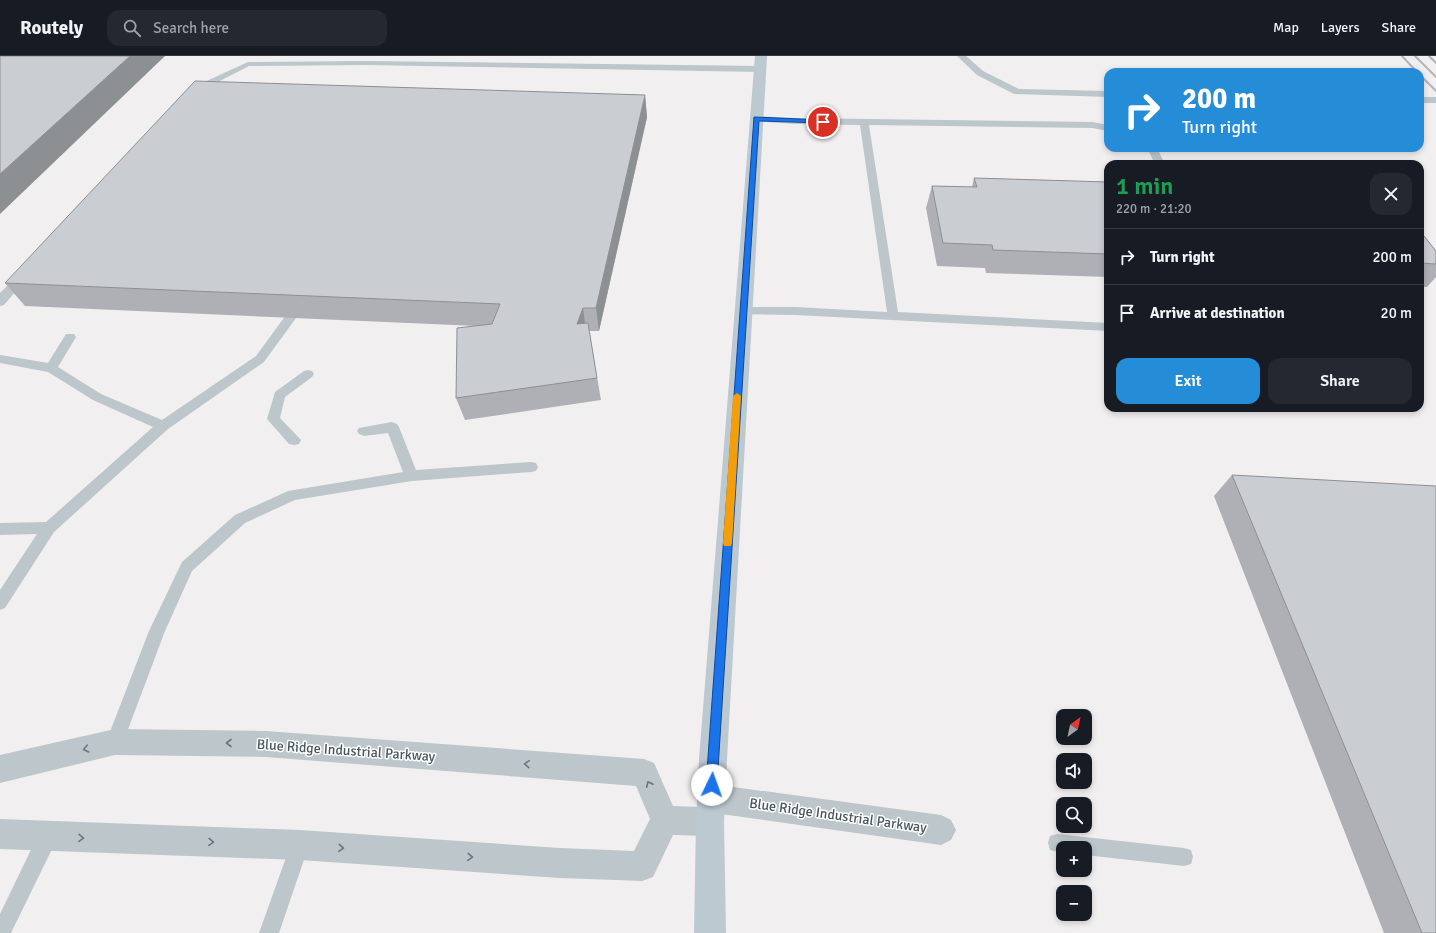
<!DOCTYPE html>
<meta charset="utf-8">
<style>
body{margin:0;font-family:Signika,sans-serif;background:#242831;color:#f1f3f6;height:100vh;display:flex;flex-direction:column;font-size:15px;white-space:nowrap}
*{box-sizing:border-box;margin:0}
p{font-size:13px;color:#9ea1a6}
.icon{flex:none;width:22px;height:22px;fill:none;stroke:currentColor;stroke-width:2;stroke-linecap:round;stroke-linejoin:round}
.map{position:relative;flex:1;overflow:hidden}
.details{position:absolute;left:1104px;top:104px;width:320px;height:252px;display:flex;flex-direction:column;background:#171b24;border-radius:12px;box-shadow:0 2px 6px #0003}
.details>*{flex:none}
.hud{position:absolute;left:1104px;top:12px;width:320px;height:84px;border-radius:12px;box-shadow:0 2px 6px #0003;background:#258dd7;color:#fff;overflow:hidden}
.needle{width:26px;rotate:33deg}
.controls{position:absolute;left:1056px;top:653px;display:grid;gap:8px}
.controls a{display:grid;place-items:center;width:36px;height:36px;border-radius:8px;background:#171b24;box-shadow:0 2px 6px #0003;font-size:20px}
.pin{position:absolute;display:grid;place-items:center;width:34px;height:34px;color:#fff;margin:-17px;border:2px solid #fff;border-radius:50%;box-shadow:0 1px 4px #0007}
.me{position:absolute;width:44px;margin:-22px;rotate:3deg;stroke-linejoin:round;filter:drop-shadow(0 0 3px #0008)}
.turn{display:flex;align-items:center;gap:14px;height:84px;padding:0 12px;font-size:18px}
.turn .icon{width:52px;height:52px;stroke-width:2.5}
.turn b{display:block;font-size:28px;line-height:34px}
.round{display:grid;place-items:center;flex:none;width:42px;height:42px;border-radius:12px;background:#242831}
.overview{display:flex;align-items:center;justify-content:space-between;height:68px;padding:0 12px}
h1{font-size:24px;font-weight:600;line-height:30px;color:#1e9e55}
.cta{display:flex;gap:8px;margin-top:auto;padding:8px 12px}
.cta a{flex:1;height:46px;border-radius:12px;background:#258dd7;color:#fff;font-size:16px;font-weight:600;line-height:46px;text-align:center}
.cta a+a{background:#242831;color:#f1f3f6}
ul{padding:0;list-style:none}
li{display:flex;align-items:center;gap:12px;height:56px;padding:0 12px;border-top:1px solid #363941}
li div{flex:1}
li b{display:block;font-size:15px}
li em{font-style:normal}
header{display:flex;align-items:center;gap:24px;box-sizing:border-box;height:56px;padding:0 20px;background:#171b24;border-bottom:1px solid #363941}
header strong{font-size:19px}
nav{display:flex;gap:22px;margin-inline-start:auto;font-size:14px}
.search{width:280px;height:36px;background:#242831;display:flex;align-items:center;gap:10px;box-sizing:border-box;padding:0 14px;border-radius:12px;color:#9ea1a6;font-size:15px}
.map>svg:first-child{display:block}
</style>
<header>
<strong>Routely</strong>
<div class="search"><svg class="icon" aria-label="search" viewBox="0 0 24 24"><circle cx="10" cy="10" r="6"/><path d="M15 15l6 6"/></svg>Search here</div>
<nav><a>Map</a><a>Layers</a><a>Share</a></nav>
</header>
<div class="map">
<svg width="1436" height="877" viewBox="0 0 1436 877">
<rect width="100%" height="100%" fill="#f2eff0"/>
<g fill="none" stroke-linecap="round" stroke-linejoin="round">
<g fill="#bcc6cb" fill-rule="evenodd">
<path d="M957 0H966L983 15 1019 33 1108 35V41L1014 38 977 19Z"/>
<path d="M366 5 760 10 764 13 760 16 366 9 249 10 206 32 200 38H194L193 36 200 28 248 6Z"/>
<rect x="1420" y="41" width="16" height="6"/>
<path d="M756 60 796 62 1092 66 1108 69V75L1092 72 869 69 898 256 1108 267V275L795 259 738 258 736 255 738 252 742 251H795L887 256 860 69 796 68 753 65 751 63 753 61Z"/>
<path d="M1147 92H1157L1165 108H1155Z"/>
<path d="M23 216 27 218 29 220 27 222 4 249 0 250V237L19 218Z"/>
<path d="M290 258 294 259 296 262 264 306 168 373 54 476 5 552 0 554V534L37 478 0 479V467L46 466 153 371 93 344 48 316 0 307V299L48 307 66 278H74L76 281 58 311 101 338 162 364 256 300 286 259Z"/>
<path d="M308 314 312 315 314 318 312 321 285 341 280 362 301 384 299 388 294 389 289 388 267 363 275 336 304 315Z"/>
<path d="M392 366 397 368 399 371 416 414 531 406 536 407 538 411 536 415 531 416 412 425 295 444 245 467 192 515 165 575 121 692 115 695 109 692 106 686 149 575 182 506 235 459 288 435 403 416 388 377 364 380 359 378 357 375 359 372Z"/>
<path d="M48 771 55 773 57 780 55 787 11 877H0V858L41 773Z"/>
<path d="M1057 778 1184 792 1191 794 1193 801 1191 808 1184 810 1085 799V792H1063V797L1050 794 1048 787 1050 780Z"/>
<path d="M300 780 307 782 309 789 279 877H259L293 782Z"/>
</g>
<path fill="#bcc6cb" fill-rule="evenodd" d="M115 673 266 675 644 703 654 707 673 750 701 751 697 742 701 732 711 728 941 759 951 764 956 774 951 784 941 789 721 758 724 766 720 776 710 780 673 779 653 821 642 825 560 822 300 804 0 793V763L300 774 560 792 634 795 650 763 636 730 266 701 115 699 0 727V699Z"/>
<path fill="#bcc9d0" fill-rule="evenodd" d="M755 0H767L727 703 724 766 726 877H694L696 766 699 703Z"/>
<g stroke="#b2b6b9" stroke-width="2">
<path d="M1402 0 1417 16"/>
<path d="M1415 0 1436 21"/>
<path d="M1429 0 1436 7"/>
<path d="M1420 19 1436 35"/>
</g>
</g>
<g fill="#aeb0b5">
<path d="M645 39 647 61 599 275H589L601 344 465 364 456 342 477 270 25 250 5 227Z"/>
<path d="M974 122 1108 126V221L986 217 985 212 937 210 926 152 932 130 972 131Z"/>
<path d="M1420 175 1436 195V221L1427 231H1420Z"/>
<path d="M1232 419 1436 877H1384L1214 440Z"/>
</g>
<g fill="#8d9093">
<path d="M130 0H165L0 158V118Z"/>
<path d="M645 39 647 61 599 275 596 252Z"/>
<path d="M583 252 586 275 577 268Z"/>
</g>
<g fill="#cacdd2" stroke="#8d9093">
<path d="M0 0H130L0 118Z"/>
<path d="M195 25 645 39 596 252H583L577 268 588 267 597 322 456 342 457 272 492 268 500 248 5 227Z"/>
<path d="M974 122 1108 126V198L993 194 992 189 943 187 932 130 977 131Z"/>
<path d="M1420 175 1436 195V208L1420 207Z"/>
<path d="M1232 419 1436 430V877H1422Z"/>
</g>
<defs><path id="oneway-chevron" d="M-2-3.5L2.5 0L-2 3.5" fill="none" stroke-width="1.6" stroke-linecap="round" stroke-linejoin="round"/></defs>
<g stroke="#6c777d">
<use href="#oneway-chevron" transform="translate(229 687) rotate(-180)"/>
<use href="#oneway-chevron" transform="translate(86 693) rotate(167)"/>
<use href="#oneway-chevron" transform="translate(527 708) rotate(-176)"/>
<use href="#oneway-chevron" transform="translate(649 728) rotate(-115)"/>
<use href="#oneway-chevron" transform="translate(81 782) rotate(2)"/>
<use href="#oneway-chevron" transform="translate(211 786) rotate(2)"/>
<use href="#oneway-chevron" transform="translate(341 792) rotate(4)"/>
<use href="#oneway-chevron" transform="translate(470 801) rotate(4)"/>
</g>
<path fill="#1a73e8" stroke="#114b97" d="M754 61 823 64 826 66 823 67 759 65 717 729 716 733 712 735 707 733 706 729Z"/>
<path fill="#f59e0b" d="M737 337 741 340 732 487 731 490H724L723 487 733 340Z"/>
<g text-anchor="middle" stroke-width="3" stroke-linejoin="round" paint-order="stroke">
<g font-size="14" fill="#49555c" stroke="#fff">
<text transform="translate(346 694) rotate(4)" y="5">Blue Ridge Industrial Parkway</text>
<text transform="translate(838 759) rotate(8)" y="5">Blue Ridge Industrial Parkway</text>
</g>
</g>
</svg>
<div class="controls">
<a><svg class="needle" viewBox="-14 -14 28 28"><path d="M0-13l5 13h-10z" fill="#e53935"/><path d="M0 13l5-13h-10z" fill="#9ea1a6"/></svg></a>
<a><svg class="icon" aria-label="sound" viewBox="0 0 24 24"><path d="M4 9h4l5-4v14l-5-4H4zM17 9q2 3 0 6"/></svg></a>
<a><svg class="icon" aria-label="search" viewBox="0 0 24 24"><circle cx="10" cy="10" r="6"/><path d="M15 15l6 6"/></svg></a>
<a>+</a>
<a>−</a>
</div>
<div class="pin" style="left:823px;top:66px;background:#d93025"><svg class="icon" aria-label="arrive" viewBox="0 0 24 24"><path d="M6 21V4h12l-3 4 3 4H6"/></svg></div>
<svg class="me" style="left:712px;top:729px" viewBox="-20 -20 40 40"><circle r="19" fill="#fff"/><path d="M0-13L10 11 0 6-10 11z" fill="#1a73e8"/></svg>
<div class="hud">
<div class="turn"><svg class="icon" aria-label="right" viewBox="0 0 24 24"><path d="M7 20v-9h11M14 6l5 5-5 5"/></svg><div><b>200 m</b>Turn right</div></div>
</div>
<section class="details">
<div class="overview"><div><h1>1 min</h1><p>220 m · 21:20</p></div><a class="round"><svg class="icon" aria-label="close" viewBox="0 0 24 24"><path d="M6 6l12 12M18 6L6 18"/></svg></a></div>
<ul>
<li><svg class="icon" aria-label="right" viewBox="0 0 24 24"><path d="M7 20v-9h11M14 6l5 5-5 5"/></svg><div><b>Turn right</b></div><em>200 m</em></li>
<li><svg class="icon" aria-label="arrive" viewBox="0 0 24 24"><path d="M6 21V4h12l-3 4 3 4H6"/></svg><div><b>Arrive at destination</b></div><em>20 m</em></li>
</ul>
<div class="cta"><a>Exit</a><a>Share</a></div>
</section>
</div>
